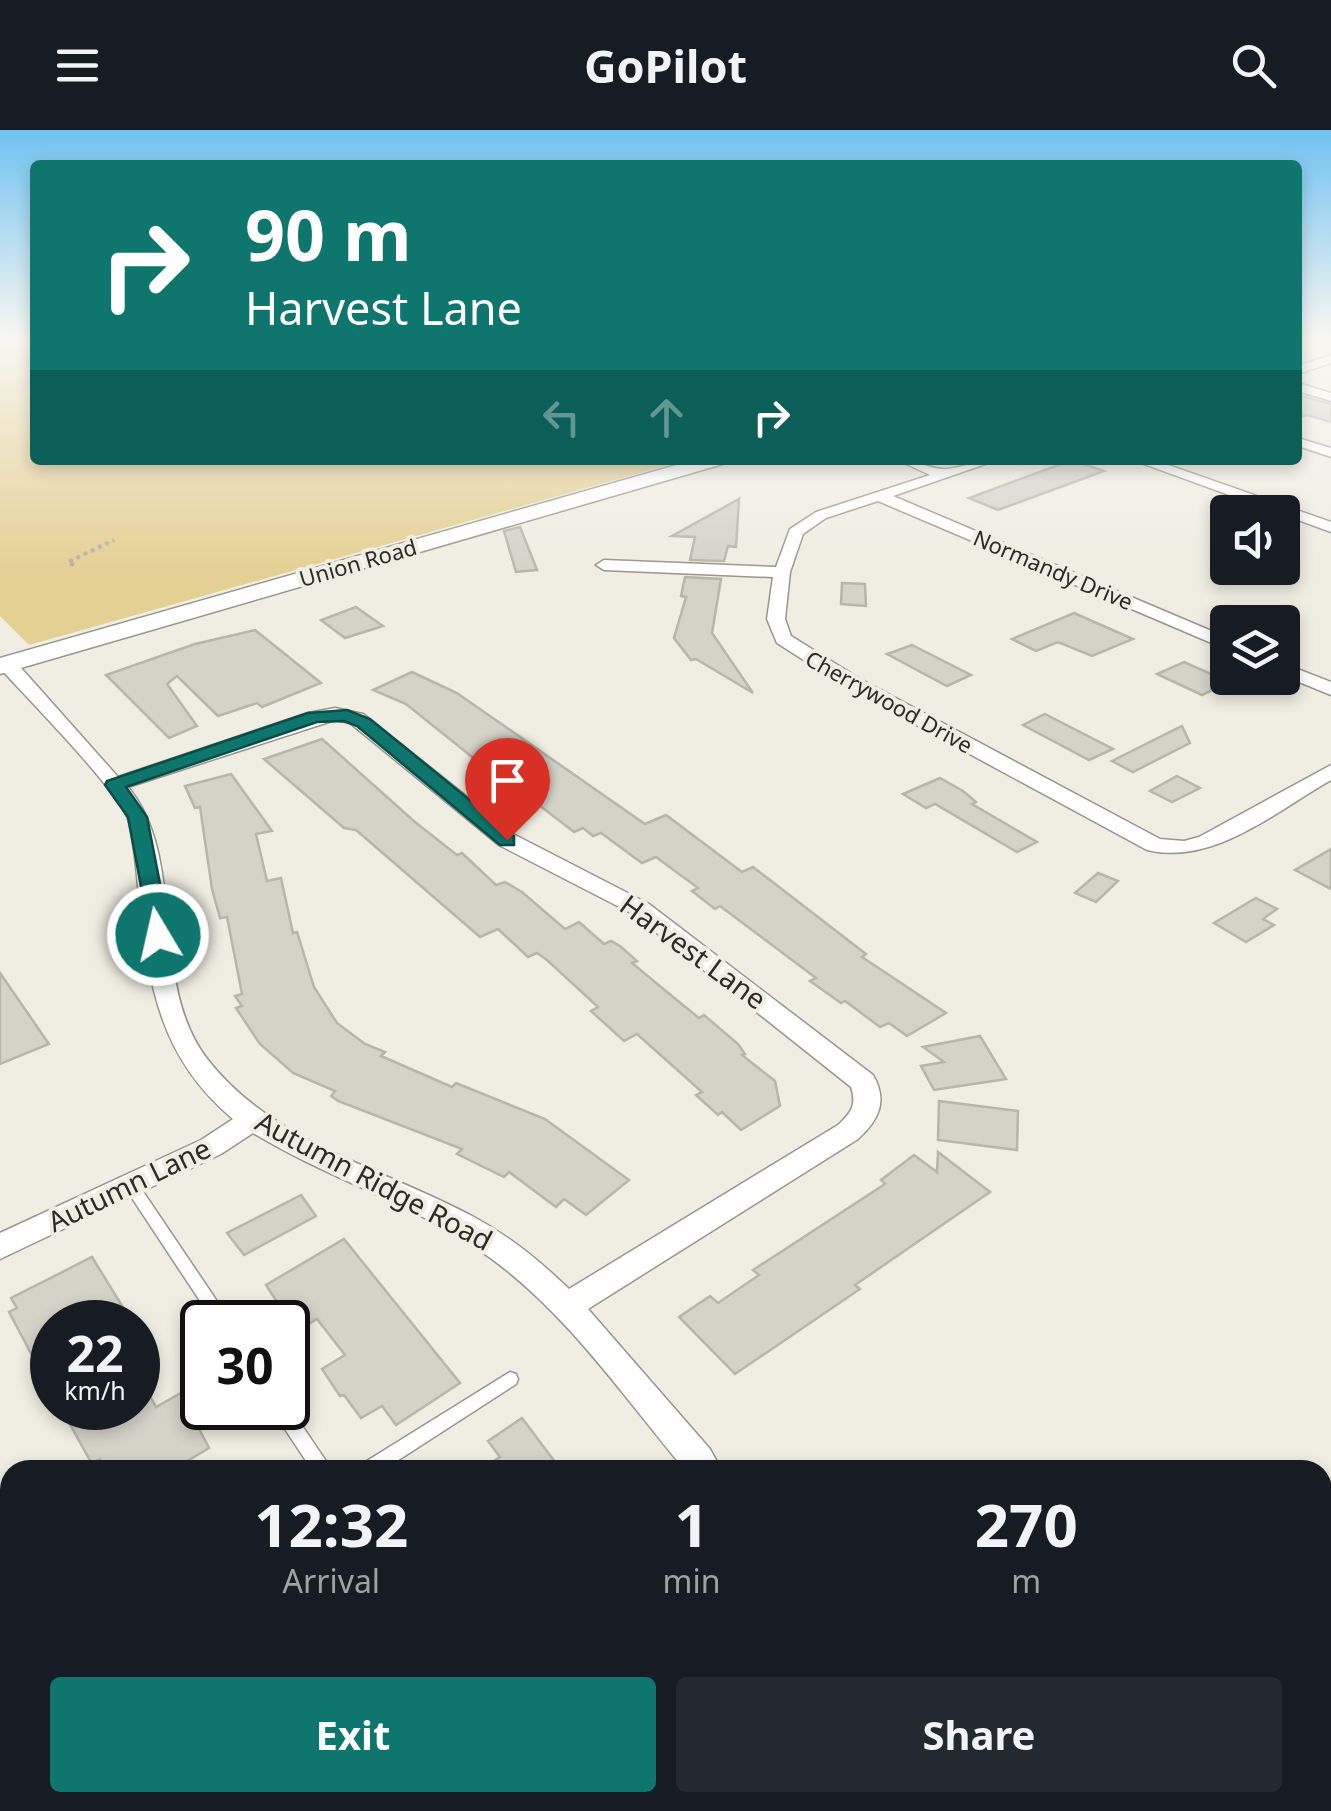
<!DOCTYPE html>
<style>
body{margin:0;font-family:"Noto Sans",sans-serif;background:#242831;color:#f1f3f6;height:100vh;display:flex;flex-direction:column;font-size:38px;white-space:nowrap}
*{box-sizing:border-box;margin:0}
p{font-size:32px;color:#9ea1a6}
.icon{flex:none;width:55px;height:55px;fill:none;stroke:currentColor;stroke-width:2;stroke-linecap:round;stroke-linejoin:round}
.map{position:relative;flex:1;overflow:hidden}
.side{position:absolute;left:0px;top:1330px;width:1332px;height:352px;display:flex;flex-direction:column;background:#171b24;border-radius:30px 30px 0 0;box-shadow:0 5px 15px #0003}
.side>*{flex:none}
.guide{position:absolute;left:30px;top:30px;width:1272px;height:305px;border-radius:10px;box-shadow:0 5px 15px #0003;background:#0f766e;color:#fff;overflow:hidden}
.buttons{position:absolute;left:1210px;top:365px;display:grid;gap:20px}
.buttons a{display:grid;place-items:center;width:90px;height:90px;border-radius:10px;background:#171b24;box-shadow:0 5px 15px #0003;font-size:50px}
.speed{position:absolute;left:30px;top:1170px;display:flex;gap:20px;font-size:50px;font-weight:700;text-align:center}
.speed>*{display:grid;place-content:center;width:130px;height:130px;border-radius:50%;background:#171b24;box-shadow:0 5px 15px #0003;line-height:1}
.speed small{font-size:25px;font-weight:400}
.speed .limit{border:5px solid #111;border-radius:15px;background:#fff;color:#111}
.pin{position:absolute;display:grid;place-items:center;width:85px;height:85px;color:#fff;margin:-102px -42px;border-radius:50% 50% 50% 0;rotate:-45deg;box-shadow:0 0 10px #0007}
.pin .icon{rotate:45deg}
.me{position:absolute;width:110px;margin:-55px;rotate:351deg;stroke-linejoin:round;filter:drop-shadow(0 0 8px #0008)}
.turn{display:flex;align-items:center;gap:35px;height:210px;padding:0 50px;font-size:45px}
.turn .icon{width:130px;height:130px;stroke-width:2.5}
.turn b{display:block;font-size:70px;line-height:85px}
.lanes{display:flex;align-items:center;height:95px;padding:0 50px;background:#0003;justify-content:center;gap:50px;direction:ltr}
.lanes .off{opacity:.35}
.eta{display:flex;justify-content:space-evenly;align-items:center;height:170px;text-align:center}
.eta b{font-size:60px;font-weight:700;line-height:70px}
.action{display:flex;gap:20px;margin-top:auto;padding:20px 50px}
.action a{flex:1;height:115px;border-radius:10px;background:#0f766e;color:#fff;font-size:40px;font-weight:700;line-height:115px;text-align:center}
.action a+a{background:#242831;color:#f1f3f6}
header{display:flex;justify-content:space-between;align-items:center;height:130px;padding:0 50px;background:#171b24;font-size:45px;font-weight:700}
.map>svg:first-child{display:block}
</style>
<header><svg class="icon" aria-label="menu" viewBox="0 0 24 24"><path d="M4 6h16M4 12h16M4 18h16"/></svg>GoPilot<svg class="icon" aria-label="search" viewBox="0 0 24 24"><circle cx="10" cy="10" r="6"/><path d="M15 15l6 6"/></svg></header>
<div class="map">
<svg width="1331" height="1681" viewBox="0 0 1331 1681">
<rect width="100%" height="100%" fill="#f0ede2"/>
<path fill="#e4d093" d="M0 207H35V330H686L29 515 0 486Z"/>
<g fill="#d5d2c8" stroke="#b8b5aa" stroke-width="2.5">
<path d="M1298 265 1331 274V292L1307 285 1298 288Z"/>
<path d="M1072 330 1104 341 998 380 969 368Z"/>
<path d="M739 369 736 417 728 416 724 431 690 430 695 407 672 406Z"/>
<path d="M520 397 537 440 516 442 504 401Z"/>
<path d="M685 447 721 449 712 503 753 563 696 529 691 530 674 508 686 467 681 466Z"/>
<path d="M842 453 865 454 866 476 841 474Z"/>
<path d="M356 477 383 496 345 508 321 490Z"/>
<path d="M1074 483 1133 509 1092 526 1058 512 1036 521 1012 509Z"/>
<path d="M255 500 321 553 262 577 257 573 218 586 177 546 167 554 197 596 169 608 106 545 195 514Z"/>
<path d="M912 515 971 545 947 556 887 524Z"/>
<path d="M1184 532 1229 552 1202 565 1157 544Z"/>
<path d="M412 542 457 563 645 694 666 685 742 742 753 737 866 824 862 827 946 883 907 906 889 893 880 897 845 871 841 873 810 851 816 848 720 776 715 779 692 761 698 758 656 727 642 733 601 703 593 706 583 698 574 702 539 675 527 671 406 574 373 560Z"/>
<path d="M1045 584 1113 619 1089 630 1023 595Z"/>
<path d="M1182 596 1190 613 1133 642 1112 631Z"/>
<path d="M322 609 415 692 457 725 462 723 496 755 505 752 522 762 565 799 579 792 604 814 611 811 620 816 637 831 632 833 667 862 699 888 704 885 738 914 745 924 742 925 775 951 780 976 741 1000 722 982 718 985 696 965 702 962 637 904 624 911 591 881 598 877 547 830 537 823 528 827 498 799 480 807 356 700 344 698 264 629Z"/>
<path d="M231 644 272 701 256 704 267 751 281 748 293 803 297 802 314 857 337 893 365 914 385 922 381 926 452 957 456 953 545 989 629 1050 586 1085 564 1069 556 1077 509 1042 504 1047 457 1024 462 1019 338 971 331 966 335 961 293 943 260 914 236 878 242 876 235 866 242 864 227 787 220 788 212 759 200 677 195 678 185 656Z"/>
<path d="M1177 646 1200 658 1172 672 1150 661Z"/>
<path d="M940 648 963 661 976 672 972 674 1037 712 1017 722 935 674 926 678 903 664Z"/>
<path d="M1331 719V759L1295 740Z"/>
<path d="M1098 743 1118 751 1096 772 1075 763Z"/>
<path d="M1256 768 1277 779 1263 789 1274 795 1246 812 1214 793Z"/>
<path d="M0 843 49 914 0 934Z"/>
<path d="M980 906 1006 949 934 960 921 936 944 932 923 917Z"/>
<path d="M939 971 1018 981 1017 1020 938 1010Z"/>
<path d="M938 1022 990 1062 855 1155 860 1159 735 1244 679 1187 710 1166 718 1173 759 1145 753 1140 885 1054 881 1050 914 1025 937 1042Z"/>
<path d="M301 1065 316 1086 244 1125 227 1103Z"/>
<path d="M344 1109 460 1253 396 1295 382 1276 361 1288 344 1265 340 1266 322 1239 345 1225 317 1189 295 1202 275 1177 279 1175 266 1155Z"/>
<path d="M92 1127 132 1192H52V1263L9 1182 17 1178 11 1168Z"/>
<path d="M138 1244 156 1277 181 1263 198 1290 195 1291 209 1318 189 1330 195 1340H106L100 1329 92 1334 61 1278H138Z"/>
<path d="M522 1288 561 1340H480L500 1327 488 1311Z"/>
</g>
<g fill="none" stroke-linecap="round" stroke-linejoin="round">
<defs>
<g id="service">
<path d="M131 1050 136 1051 231 1192H214L126 1059 124 1055 126 1051Z"/>
<path d="M510 1242 516 1244 518 1249 516 1254 383 1340H359L362 1334Z"/>
<path d="M288 1275 328 1334 331 1340H312L271 1278H288Z"/>
</g>
<g id="minor">
<path d="M1331 225V233L1298 244V236Z"/>
<path d="M1298 253 1331 263V271L1298 261Z"/>
<path d="M1298 308 1331 318V327L1298 316Z"/>
<path d="M898 330C915 330 935 341 947 339 965 337 979 330 997 330L893 366 1228 508V520L878 371 826 388 803 404 790 442 785 489 791 506 860 549 1160 709 1184 711 1199 707 1331 635V650C1276 681 1214 736 1147 720L846 557 777 513 767 489 773 447 604 440 596 435 604 430 776 437 790 399 816 382 930 345Z"/>
<path d="M1133 330H1154L1331 392V402Z"/>
<path d="M7 528 14 530 118 647 308 583 335 578 363 584 515 705 649 774 873 945C888 971 879 990 858 1009L588 1179 710 1319 716 1330 711 1340H685C624 1267 567 1183 489 1127 417 1075 329 1049 253 1003L221 1024 0 1129V1103L201 1010 233 989C159 927 149 855 139 765 136 740 135 713 128 689 117 659 27 568 0 538V531ZM335 590 350 593 499 715 633 784 851 957C857 975 851 983 838 995L569 1159C540 1131 508 1105 472 1086 382 1038 272 1012 208 930 148 854 188 729 128 657Z"/>
<path d="M1282 533 1331 552V565L1282 545Z"/>
</g>
<path id="secondary" d="M694 330H726L723 334 0 544V528Z"/>
</defs>
<use href="#service" stroke="#99958c" stroke-width="3"/>
<use href="#minor" stroke="#99958c" stroke-width="3"/>
<use href="#secondary" stroke="#99958c" stroke-width="3"/>
<path stroke="#b4b1a9" stroke-width="4" stroke-dasharray="4 4" stroke-linecap="butt" d="M74 435 68 432 114 410"/>
<use href="#service" fill="#fff" fill-rule="evenodd"/>
<use href="#minor" fill="#fff" fill-rule="evenodd"/>
<use href="#secondary" fill="#fff" fill-rule="evenodd"/>
</g>
<linearGradient id="sky" x2="0" y2="1"><stop stop-color="#70c2f1"/><stop offset="0.47" stop-color="#f8f7f2"/><stop offset="1" stop-color="#f8f7f2" stop-opacity="0"/></linearGradient>
<rect width="1331" height="442" fill="url(#sky)"/>
<path fill="#0f766e" stroke="#0a4d48" stroke-width="2.5" d="M347 580 370 589 514 706V715H500L357 596 344 591 317 592 126 657 147 687 170 805 158 812 151 810 128 687 105 655 107 651 308 583Z"/>
<g text-anchor="middle" stroke-width="8" stroke-linejoin="round" paint-order="stroke">
<g font-size="22" fill="#2c2b27" stroke="#f0ede2">
<text transform="translate(358 433) rotate(-16)" y="8">Union Road</text>
<text transform="translate(1053 440) rotate(23)" y="8">Normandy Drive</text>
<text transform="translate(889 572) rotate(29)" y="8">Cherrywood Drive</text>
</g>
<g font-size="28" fill="#2c2b27" stroke="#f0ede2">
<text transform="translate(693 822) rotate(36)" y="10">Harvest Lane</text>
<text transform="translate(374 1051) rotate(28)" y="10">Autumn Ridge Road</text>
<text transform="translate(129 1055) rotate(-26)" y="10">Autumn Lane</text>
</g>
</g>
</svg>
<div class="buttons">
<a><svg class="icon" aria-label="sound" viewBox="0 0 24 24"><path d="M4 9h4l5-4v14l-5-4H4zM17 9q2 3 0 6"/></svg></a>
<a><svg class="icon" aria-label="layers" viewBox="0 0 24 24"><path d="M12 4l9 5-9 5-9-5zM3 14l9 5 9-5"/></svg></a>
</div>
<div class="speed"><div>22<small>km/h</small></div><div class="limit">30</div></div>
<div class="pin" style="left:507px;top:710px;background:#d93025"><svg class="icon" aria-label="arrive" viewBox="0 0 24 24"><path d="M6 21V4h12l-3 4 3 4H6"/></svg></div>
<svg class="me" style="left:158px;top:805px" viewBox="-20 -20 40 40"><circle r="17" fill="#0f766e" stroke="#fff" stroke-width="3"/><path d="M0-11L8 9 0 5-8 9z" fill="#fff"/></svg>
<div class="guide">
<div class="turn"><svg class="icon" aria-label="right" viewBox="0 0 24 24"><path d="M7 20v-9h11M14 6l5 5-5 5"/></svg><div><b>90 m</b>Harvest Lane</div></div>
<div class="lanes"><svg class="icon off" aria-label="left" viewBox="0 0 24 24"><path d="M17 20v-9H6M10 6l-5 5 5 5"/></svg><svg class="icon off" aria-label="ahead" viewBox="0 0 24 24"><path d="M12 20V5M6 11l6-6 6 6"/></svg><svg class="icon" aria-label="right" viewBox="0 0 24 24"><path d="M7 20v-9h11M14 6l5 5-5 5"/></svg></div>
</div>
<section class="side">
<div class="eta">
<div><b>12:32</b><p>Arrival</p></div>
<div><b>1</b><p>min</p></div>
<div><b>270</b><p>m</p></div>
</div>
<div class="action"><a>Exit</a><a>Share</a></div>
</section>
</div>
